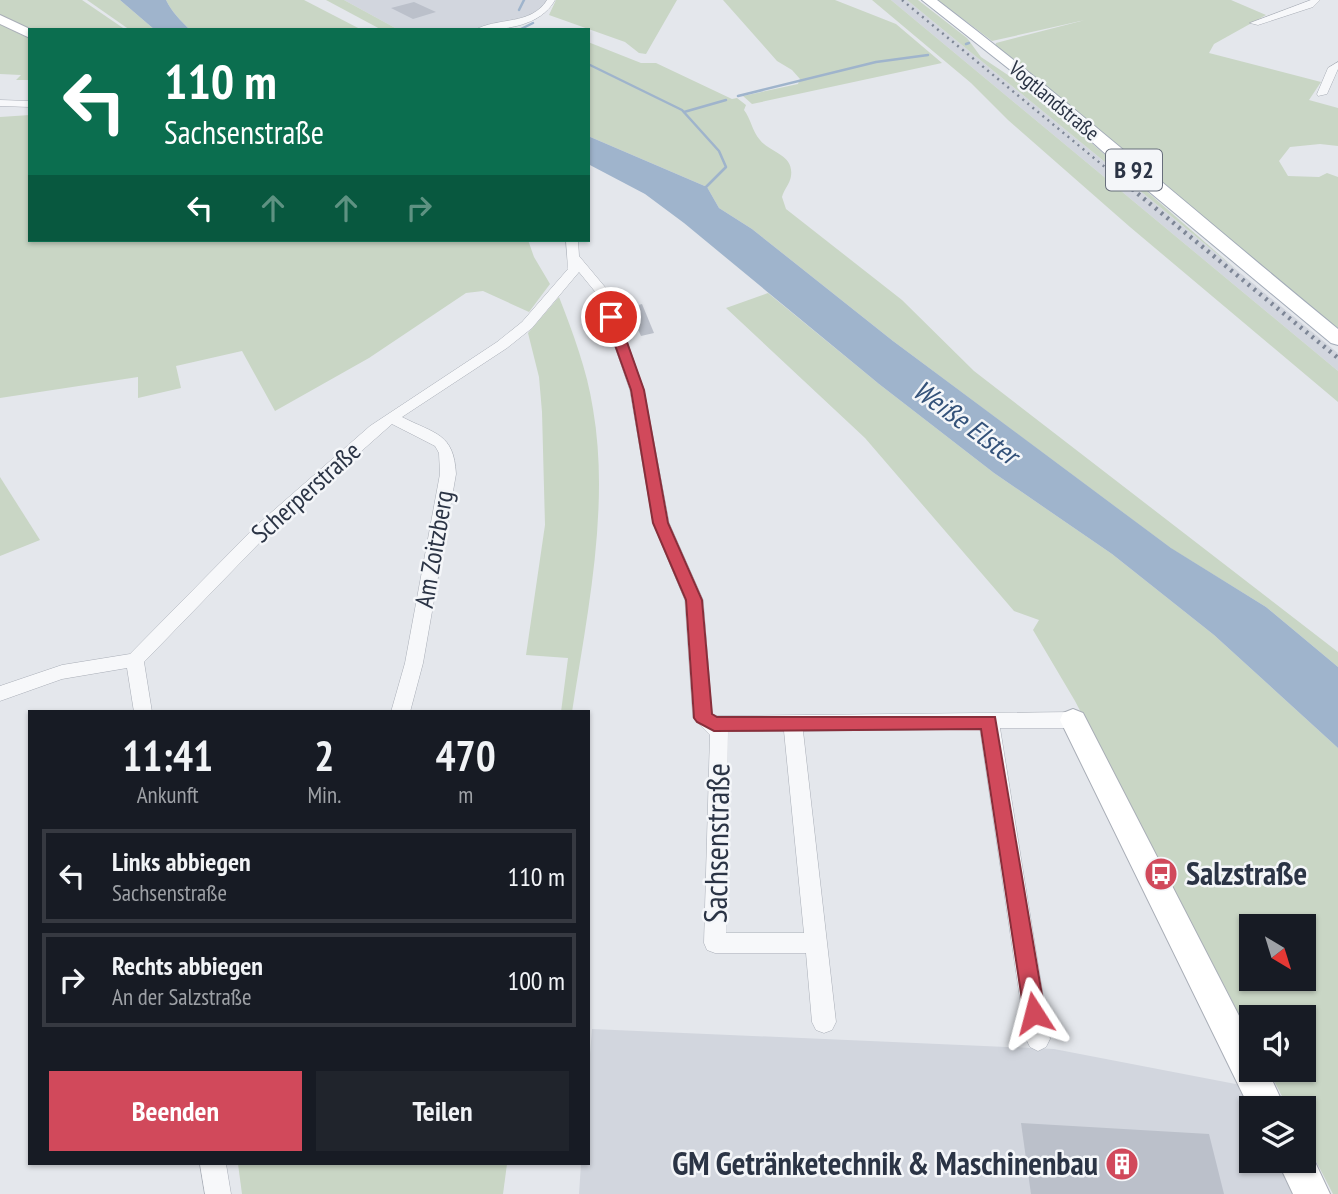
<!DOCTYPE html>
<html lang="de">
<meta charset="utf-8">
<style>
body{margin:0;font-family:"PT Sans Narrow",sans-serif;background:#20242c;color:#f1f3f6;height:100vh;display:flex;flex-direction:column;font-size:26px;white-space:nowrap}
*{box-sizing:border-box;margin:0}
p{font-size:23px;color:#9ea1a6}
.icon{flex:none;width:38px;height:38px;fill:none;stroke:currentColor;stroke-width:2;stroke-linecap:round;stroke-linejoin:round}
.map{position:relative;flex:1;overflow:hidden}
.panel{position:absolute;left:28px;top:710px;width:562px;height:455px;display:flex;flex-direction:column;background:#171b24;border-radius:0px;box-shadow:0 2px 5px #0004}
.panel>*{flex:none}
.banner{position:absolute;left:28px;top:28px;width:562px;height:214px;border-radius:0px;box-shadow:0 2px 5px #0004;background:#0b6e4f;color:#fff;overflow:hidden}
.needle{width:46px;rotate:142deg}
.buttons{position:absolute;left:1239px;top:914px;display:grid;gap:14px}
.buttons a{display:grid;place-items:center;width:77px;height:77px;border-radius:0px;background:#171b24;box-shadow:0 2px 5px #0004;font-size:35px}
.pin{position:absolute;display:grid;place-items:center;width:60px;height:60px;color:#fff;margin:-30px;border:4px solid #fff;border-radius:50%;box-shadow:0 2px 7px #0007}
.me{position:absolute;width:77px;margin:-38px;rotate:351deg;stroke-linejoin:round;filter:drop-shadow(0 0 5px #0008)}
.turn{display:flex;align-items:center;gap:24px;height:147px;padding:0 21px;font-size:32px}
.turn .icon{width:91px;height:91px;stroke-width:2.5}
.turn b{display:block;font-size:49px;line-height:60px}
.lanes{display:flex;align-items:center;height:66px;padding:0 21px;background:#0003;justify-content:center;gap:35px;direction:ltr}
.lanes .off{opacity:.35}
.eta{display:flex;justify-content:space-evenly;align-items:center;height:119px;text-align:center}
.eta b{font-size:42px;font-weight:600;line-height:49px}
.cta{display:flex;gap:14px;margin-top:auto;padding:14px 21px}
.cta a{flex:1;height:80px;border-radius:0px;background:#d1495b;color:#fff;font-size:28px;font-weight:600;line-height:80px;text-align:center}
.cta a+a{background:#20242c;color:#f1f3f6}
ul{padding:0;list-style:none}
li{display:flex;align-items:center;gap:21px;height:94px;margin:0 14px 10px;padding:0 7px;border:4px solid #363941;border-radius:0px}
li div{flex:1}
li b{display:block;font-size:26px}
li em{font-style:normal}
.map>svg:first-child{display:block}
</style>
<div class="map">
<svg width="1338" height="1194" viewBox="0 0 1338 1194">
<rect width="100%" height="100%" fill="#e4e7ec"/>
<g fill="#d2d6de">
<path d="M344 0H547L543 9 530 15 479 30H399Z"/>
<path d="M891 0H907L1338 353V371Z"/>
<path d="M592 1029 1054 1049 1246 1086 1251 1108V1160H1283L1299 1194H579L581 1164H588V1080Z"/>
</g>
<g fill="#c9d6c5" fill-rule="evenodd">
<path d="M0 0H82L126 30H31L0 15Z"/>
<path d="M87 0H120L155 30H130Z"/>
<path d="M166 0H304L362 30H190C181 21 171 11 166 0Z"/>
<path d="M326 0H344L399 30H382Z"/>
<path d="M556 0H677L646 54 639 53 625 42 549 15Z"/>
<path d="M723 0H835L896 24 942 63 752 104 743 96 798 84 800 79 792 70 777 61Z"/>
<path d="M872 0H891L1338 371V402L1130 227 1008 120 971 83Z"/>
<path d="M907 0H918L967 38 981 57 1032 91 1238 271Z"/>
<path d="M938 0H1231L1266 15 1214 44 1209 53 1321 82 1309 100 1338 108V146L1320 144 1290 147 1279 161 1288 176 1319 177 1327 173 1338 177V332L995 46 996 43 1085 20 992 41Z"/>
<path d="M0 24 30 39V80H16L21 75 0 74Z"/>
<path d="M588 42 641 63H656L732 99 737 98 746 105 744 110C751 119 752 131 760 140 770 153 794 154 791 176 790 184 784 189 782 197L786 209 902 300 974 371 1338 652V667L1266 607 1172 549 893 341 752 229 719 208 707 187 588 136Z"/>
<path d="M30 115V240H528L534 257 550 284 529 312 483 291 466 293 369 358 275 411 242 351 176 366 181 388 138 398V377L0 398V117Z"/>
<path d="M768 293 879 384 994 473 1112 554 1214 635 1338 748V1194H1333L1304 1138V1108H1288L1268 1069H1304V1017H1251V1037L1075 701 1033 630 1039 620 1014 611 865 438 726 308ZM1251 926H1304V978H1251Z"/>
<path d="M559 297C573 333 587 370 593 409 610 507 587 615 572 712H561L568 658 526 655 545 525 542 412 539 377 528 333Z"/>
<path d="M0 477 40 540 0 556Z"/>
<path d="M238 1164H507L503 1194H242Z"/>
</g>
<g fill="#9fb4cc">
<path d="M120 0H166C171 11 181 21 190 30H155Z"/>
<path d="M588 136 707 187 719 208 752 229 893 341 1171 548 1266 607 1338 667V748L1214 635 1112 554 994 473 879 384 684 223 645 194 588 164Z"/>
</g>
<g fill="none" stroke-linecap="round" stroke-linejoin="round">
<g stroke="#9fb4cc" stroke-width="2.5">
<path d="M519 10 524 0"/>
<path d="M519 30 533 23"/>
<path d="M966 44 969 43"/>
<path d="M588 64 682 110 719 151 726 167 703 190"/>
<path d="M738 96 876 62 928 55"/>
<path d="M684 112 726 100"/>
</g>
</g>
<g fill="#bbc0ca">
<path d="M414 2 436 12 413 19 391 8Z"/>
<path d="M642 304 654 333 641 336 628 308Z"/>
<path d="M1021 1123 1209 1134 1224 1194H1031Z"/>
</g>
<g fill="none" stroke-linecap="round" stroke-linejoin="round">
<defs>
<g id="minor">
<path d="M547 0H555C540 27 503 30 475 30 497 17 531 26 547 0Z"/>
<path d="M1311 0H1320L1313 7 1258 25 1250 23Z"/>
<path d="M1338 62V69L1327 94 1318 96 1317 94 1328 68Z"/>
<path d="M0 100 30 101V107L0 106Z"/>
<path d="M566 240H578L579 256 610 293 644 390 669 523 703 600 712 714 717 716 1073 712 1080 715 1083 720 1080 725 1073 728H1000L1050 1039 1046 1047 1038 1051 1030 1047 1026 1039 980 729 803 731 836 1022 832 1030 824 1033 816 1030 812 1022 806 953H715L707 950 704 943 710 735 693 718 685 600 653 523 630 390 597 294 579 272 532 328 507 348 402 417C435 434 454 433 456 474L423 663 410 712H391L405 663 440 474 439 453 435 446 392 424 269 533 144 662 152 712H134L127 668 62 679 0 701V686L62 665 130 654 257 525 370 426 497 342 522 322 568 269ZM728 731H784L804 933H726Z"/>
<path d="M200 1164H226L231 1194H205Z"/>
</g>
<g id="secondary">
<path d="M0 15 32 30 30 38 0 24Z"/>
<path d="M1073 709 1083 713 1251 1039V1069H1267L1285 1108H1251V1111L1060 720 1063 713Z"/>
<path d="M1304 1146 1308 1147 1330 1194H1293L1277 1160H1304Z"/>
</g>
<path id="primary" d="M922 0H937C1074 105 1204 219 1338 329V345L1331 343 1128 174 1023 80Z"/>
</defs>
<use href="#minor" stroke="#a9aeb7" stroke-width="1"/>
<use href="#secondary" stroke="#a9aeb7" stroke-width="2"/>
<use href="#primary" stroke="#a3abb8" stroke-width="2"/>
<use href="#minor" fill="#f7f8fa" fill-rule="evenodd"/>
<use href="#secondary" fill="#fff" fill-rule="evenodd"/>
<use href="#primary" fill="#fff" fill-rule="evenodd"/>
<path stroke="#7d8696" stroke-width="2.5" stroke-dasharray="2 4.5" stroke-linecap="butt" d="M902 0 1134 191"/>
<path stroke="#7d8696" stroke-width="4.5" stroke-dasharray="2.5 5" stroke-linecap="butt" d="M1132 189 1338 358"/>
</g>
<path fill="#d1495b" stroke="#882f3b" stroke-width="2" d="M611 314 618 317 644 390 668 523 702 600 712 714 717 717H995L1045 1013 1042 1020 1034 1023 1027 1020 1024 1013 981 729 714 731 697 722 694 718 686 600 653 523 631 390 605 317Z"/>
<defs>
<symbol id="bus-disc" viewBox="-11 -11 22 22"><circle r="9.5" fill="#d1495b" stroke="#f4f6f9"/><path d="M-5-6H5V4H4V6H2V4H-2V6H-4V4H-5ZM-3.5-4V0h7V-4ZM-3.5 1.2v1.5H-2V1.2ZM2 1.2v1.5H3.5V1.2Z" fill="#fff"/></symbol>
<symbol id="building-disc" viewBox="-11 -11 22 22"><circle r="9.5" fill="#d1495b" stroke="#f4f6f9"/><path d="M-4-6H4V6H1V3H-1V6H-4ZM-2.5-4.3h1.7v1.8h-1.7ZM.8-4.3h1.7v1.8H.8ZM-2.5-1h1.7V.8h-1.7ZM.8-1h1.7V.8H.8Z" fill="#fff"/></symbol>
</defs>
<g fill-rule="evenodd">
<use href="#bus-disc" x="1142" y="855" width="38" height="38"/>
<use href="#building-disc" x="1103" y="1145" width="38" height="38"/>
</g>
<g text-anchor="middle" stroke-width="5" stroke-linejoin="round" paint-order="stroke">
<g font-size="21" fill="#2b3445" stroke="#f4f6f9">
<text transform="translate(1054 101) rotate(40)" y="7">Vogtlandstraße</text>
</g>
<rect fill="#f4f6f9" stroke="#676e7b" stroke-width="2" x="1106" y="149.5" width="56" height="41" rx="5"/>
<g font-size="24" font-weight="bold" fill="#2b3445">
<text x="1134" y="178">B 92</text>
</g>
<g font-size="26" fill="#2b3445" stroke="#f4f6f9">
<text transform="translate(306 492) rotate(-42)" y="9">Scherperstraße</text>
<text transform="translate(434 549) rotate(-80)" y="9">Am Zoitzberg</text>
</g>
<g font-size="28" font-style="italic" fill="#34527a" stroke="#f4f6f9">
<text transform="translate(966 422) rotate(36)" y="10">Weiße Elster</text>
</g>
<g font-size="32" fill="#2b3445" stroke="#f4f6f9">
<text transform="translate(717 843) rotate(-89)" y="11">Sachsenstraße</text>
</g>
<g font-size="32" font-weight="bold" fill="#2b3445" stroke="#f4f6f9" text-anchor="start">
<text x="1186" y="885">Salzstraße</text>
<text x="1098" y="1175" text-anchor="end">GM Getränketechnik &amp; Maschinenbau</text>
</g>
</g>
</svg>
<div class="buttons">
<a><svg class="needle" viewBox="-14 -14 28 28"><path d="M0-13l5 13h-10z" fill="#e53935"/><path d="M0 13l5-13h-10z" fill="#9ea1a6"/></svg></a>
<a><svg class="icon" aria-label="sound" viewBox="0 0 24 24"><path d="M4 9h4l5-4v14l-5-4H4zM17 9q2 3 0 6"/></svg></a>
<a><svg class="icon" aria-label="layers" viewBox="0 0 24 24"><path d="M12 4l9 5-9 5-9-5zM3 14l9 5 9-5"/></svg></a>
</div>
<div class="pin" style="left:611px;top:317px;background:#d93025"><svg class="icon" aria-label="arrive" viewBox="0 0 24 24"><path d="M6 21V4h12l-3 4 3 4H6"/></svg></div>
<svg class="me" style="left:1034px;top:1013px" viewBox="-20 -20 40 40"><path d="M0-17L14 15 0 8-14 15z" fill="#d1495b" stroke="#fff" stroke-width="4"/></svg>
<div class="banner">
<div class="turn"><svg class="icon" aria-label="left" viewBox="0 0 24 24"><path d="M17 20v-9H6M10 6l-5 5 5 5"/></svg><div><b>110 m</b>Sachsenstraße</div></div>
<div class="lanes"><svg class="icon" aria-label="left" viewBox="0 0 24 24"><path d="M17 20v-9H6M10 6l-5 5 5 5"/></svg><svg class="icon off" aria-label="ahead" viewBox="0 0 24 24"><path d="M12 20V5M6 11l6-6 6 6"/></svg><svg class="icon off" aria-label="ahead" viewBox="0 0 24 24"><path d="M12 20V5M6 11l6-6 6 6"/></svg><svg class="icon off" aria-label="right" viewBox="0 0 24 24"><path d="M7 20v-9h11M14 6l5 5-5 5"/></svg></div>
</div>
<section class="panel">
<div class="eta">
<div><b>11:41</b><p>Ankunft</p></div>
<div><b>2</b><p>Min.</p></div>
<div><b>470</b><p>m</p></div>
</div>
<ul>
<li><svg class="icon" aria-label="left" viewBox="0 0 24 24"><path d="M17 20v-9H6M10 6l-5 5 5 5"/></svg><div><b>Links abbiegen</b><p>Sachsenstraße</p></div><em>110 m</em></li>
<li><svg class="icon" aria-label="right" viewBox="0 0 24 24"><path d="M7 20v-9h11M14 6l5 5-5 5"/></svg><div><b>Rechts abbiegen</b><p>An der Salzstraße</p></div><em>100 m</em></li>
</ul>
<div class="cta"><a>Beenden</a><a>Teilen</a></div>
</section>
</div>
